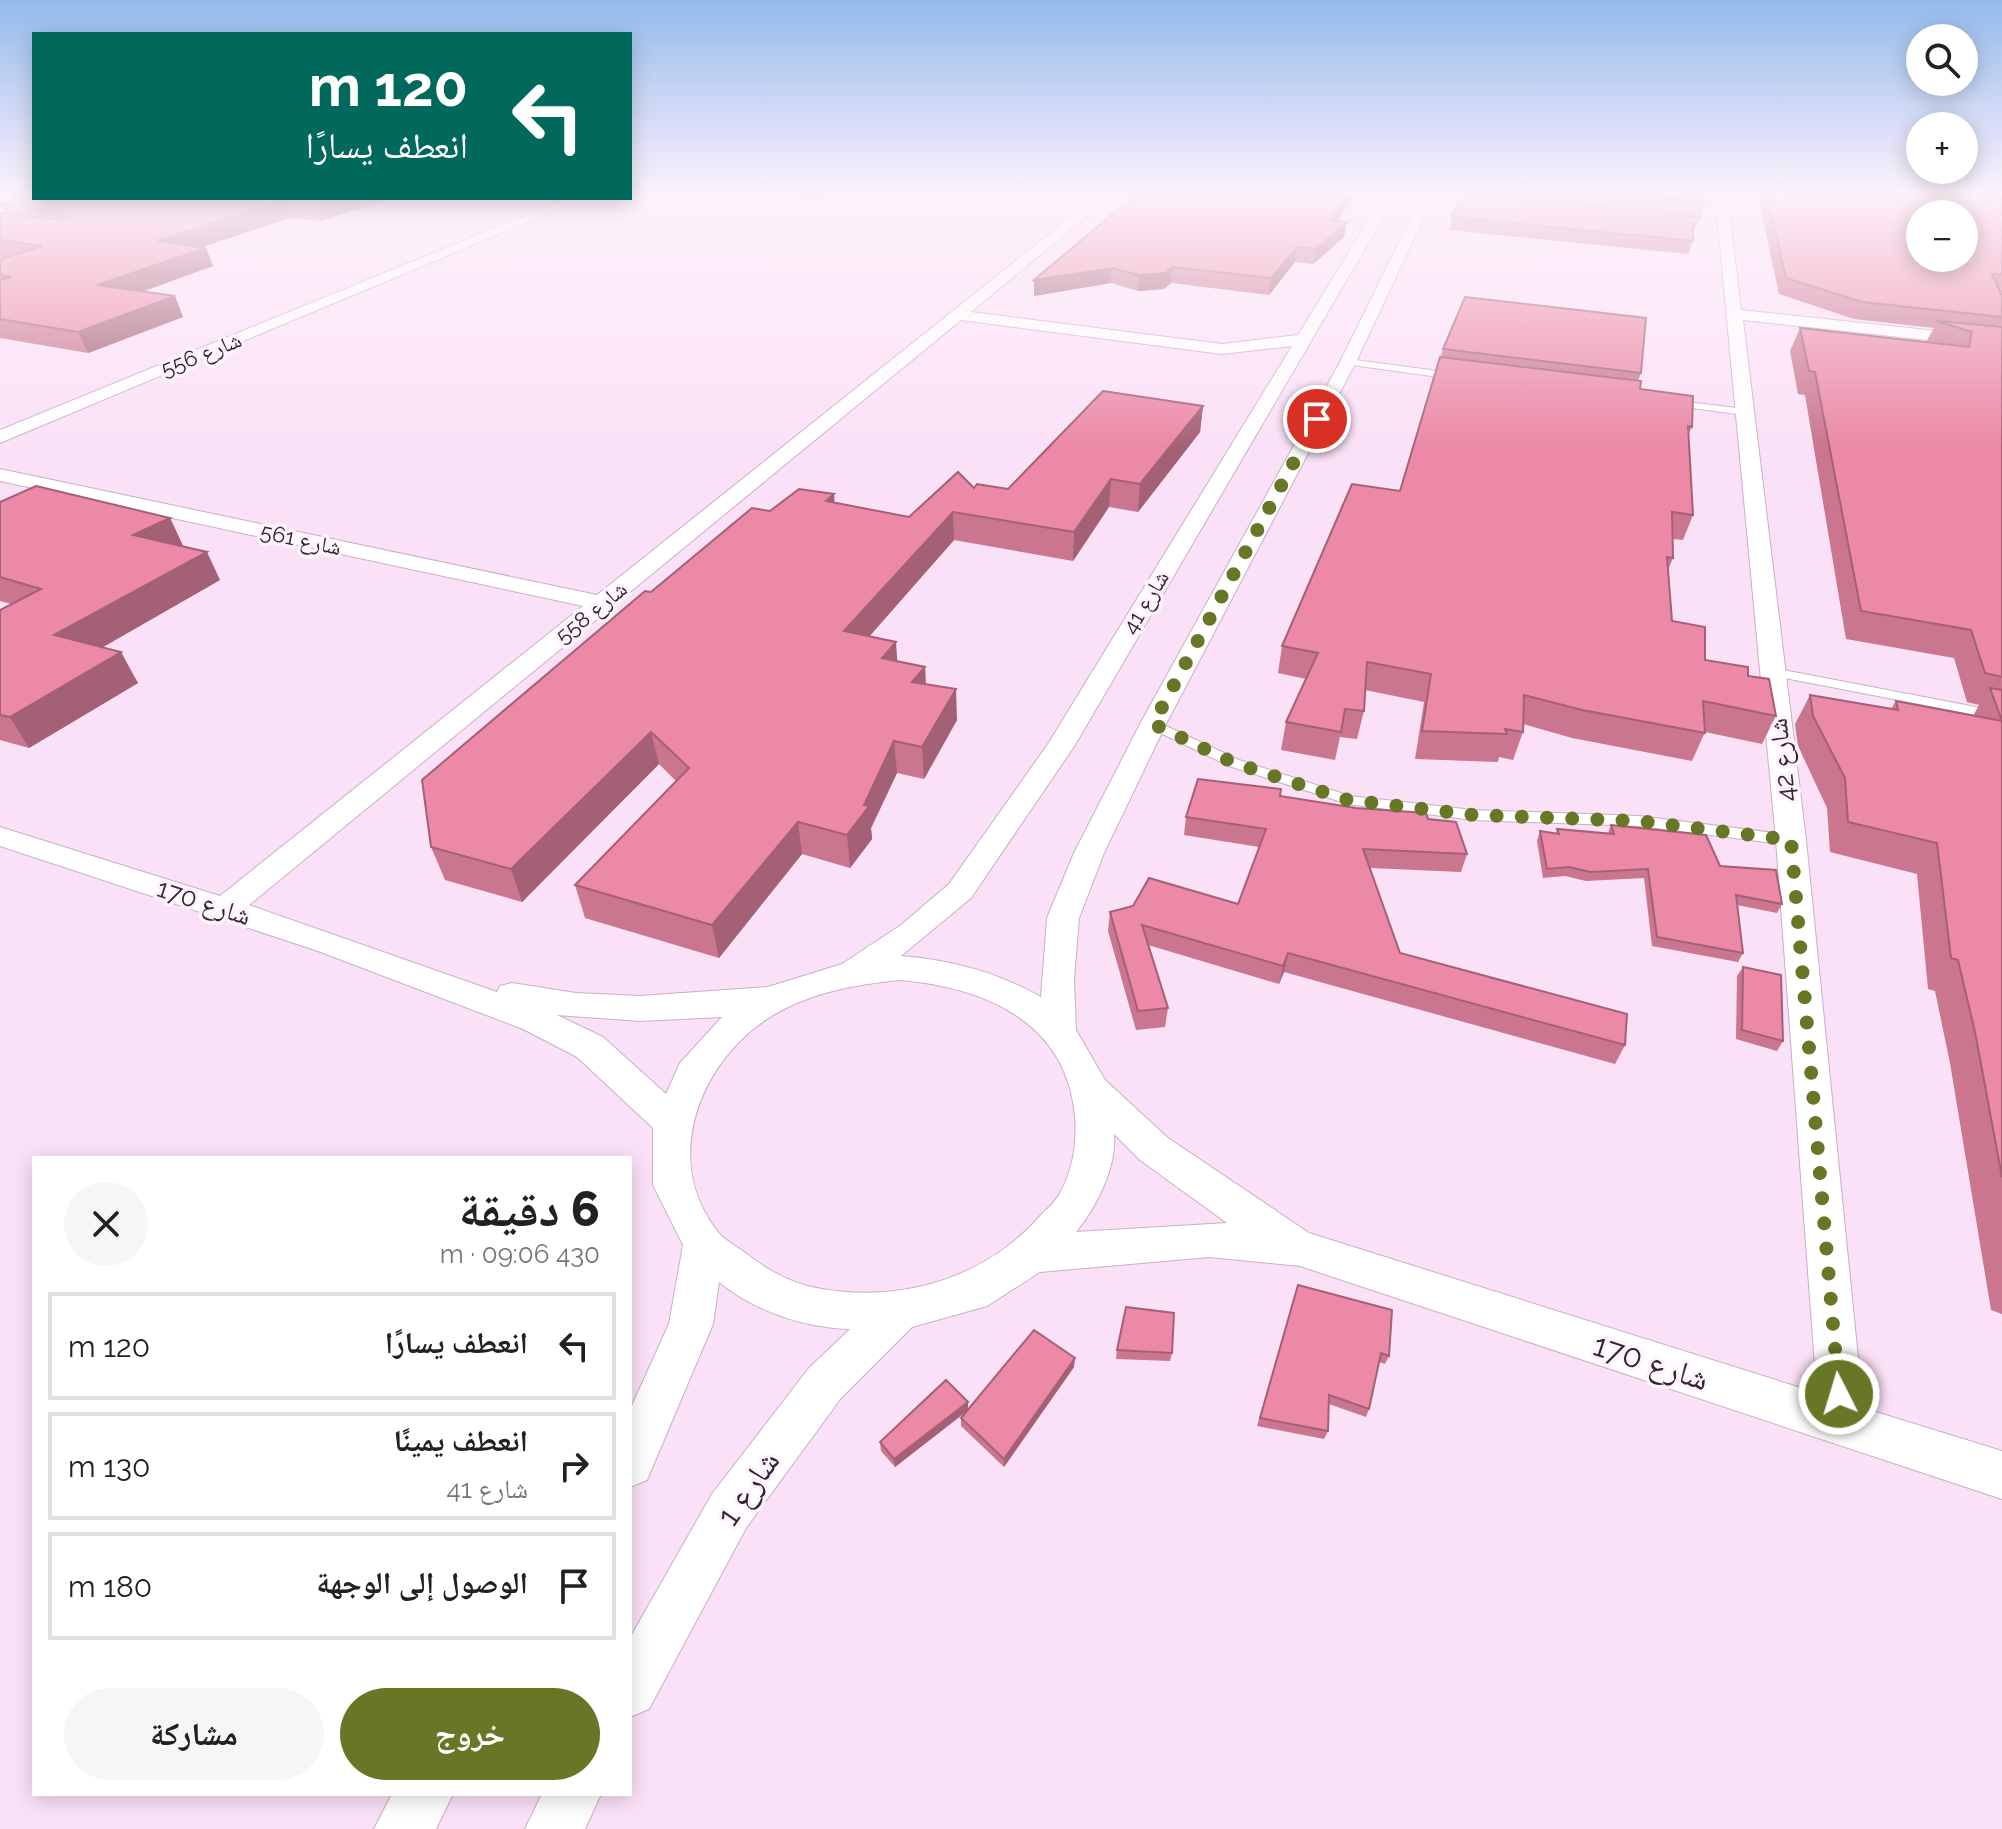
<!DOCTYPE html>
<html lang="ar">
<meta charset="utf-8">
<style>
body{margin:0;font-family:Raleway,"Noto Naskh Arabic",sans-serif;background:#f6f6f6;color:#202124;direction:rtl;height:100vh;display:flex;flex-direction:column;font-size:30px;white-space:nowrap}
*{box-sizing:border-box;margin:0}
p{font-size:26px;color:#757577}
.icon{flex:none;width:44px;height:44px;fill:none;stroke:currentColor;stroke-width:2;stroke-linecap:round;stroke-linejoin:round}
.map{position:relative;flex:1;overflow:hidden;direction:ltr}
.details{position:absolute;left:32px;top:1156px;width:600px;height:640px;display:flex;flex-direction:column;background:#fff;border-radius:0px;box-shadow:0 4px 20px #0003;direction:rtl}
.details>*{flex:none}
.banner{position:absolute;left:32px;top:32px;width:600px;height:168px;border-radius:0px;box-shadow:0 4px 20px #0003;direction:rtl;background:#00695c;color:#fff;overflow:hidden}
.tools{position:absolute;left:1906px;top:24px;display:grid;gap:16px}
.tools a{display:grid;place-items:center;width:72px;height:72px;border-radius:50%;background:#fff;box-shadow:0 4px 20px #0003;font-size:40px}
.pin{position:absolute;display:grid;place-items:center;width:68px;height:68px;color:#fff;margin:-34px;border:4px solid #fff;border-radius:50%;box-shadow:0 2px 8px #0007}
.me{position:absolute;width:88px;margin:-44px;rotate:355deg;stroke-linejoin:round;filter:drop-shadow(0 0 6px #0008)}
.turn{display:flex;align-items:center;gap:28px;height:168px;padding:0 32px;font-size:36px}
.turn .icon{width:104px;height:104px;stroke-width:2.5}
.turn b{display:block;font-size:56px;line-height:68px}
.round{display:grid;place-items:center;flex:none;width:84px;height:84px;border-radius:42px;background:#f6f6f6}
.headline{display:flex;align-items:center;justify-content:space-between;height:136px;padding:0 32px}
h1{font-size:48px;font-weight:800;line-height:60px}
.cta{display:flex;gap:16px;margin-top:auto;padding:16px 32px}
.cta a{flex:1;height:92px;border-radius:48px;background:#677725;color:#fff;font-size:32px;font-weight:800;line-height:92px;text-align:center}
.cta a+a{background:#f6f6f6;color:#202124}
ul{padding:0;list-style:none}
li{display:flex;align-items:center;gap:24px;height:108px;margin:0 16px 12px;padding:0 16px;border:4px solid #e0e0e0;border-radius:0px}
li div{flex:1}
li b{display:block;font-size:30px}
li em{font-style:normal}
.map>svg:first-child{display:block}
</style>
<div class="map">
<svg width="2002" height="1829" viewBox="0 0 2002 1829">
<rect width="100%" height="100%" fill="#fbe1f7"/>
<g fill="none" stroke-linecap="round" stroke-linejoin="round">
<defs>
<g id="service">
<path d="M1348 359 1453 373 1457 376 1453 379 1345 364V360Z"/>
<path d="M1671 400 1745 409 1750 412 1745 415 1668 405V401Z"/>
<path d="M1773 668 2002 712V720L1769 675V669Z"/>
<path d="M1153 720 1239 760 1350 796 1473 810 1639 816 1791 835 1798 840 1791 845 1639 826 1473 820 1348 804 1229 766 1148 727 1146 724Z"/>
</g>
<g id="minor">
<path d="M1102 192H1116L971 312 1222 344 1298 335 1386 192H1398L1075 745 971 898 901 956C951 960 997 972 1041 997L1047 918 1074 853 1140 724 1340 362 1424 192H1436L1356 362 1166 724 1104 853 1079 918 1074 979 1076 1030 1105 1080 1168 1138 1309 1233 1817 1393 1776 840 1715 192H1727L1741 310 2002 338V348L1743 320 1806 840 1863 1408 2002 1451V1499L1300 1266 1209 1257 1040 1272 987 1306 912 1327 841 1398 746 1528 649 1709 630 1717V1638L712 1494 809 1368 850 1329C805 1328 754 1311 719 1282L713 1324 647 1480 630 1487V1410L669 1324 683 1245 653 1185V1128L577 1057 523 1029 318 951 0 846V827L220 896 583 606 0 481V469L597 595ZM961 320 1222 354 1292 346 1048 744 949 884 901 925 842 964 768 987 640 996 576 993 512 983 500 986 497 992 249 905ZM899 980C984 987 1067 1021 1075 1117 1077 1143 1073 1170 1060 1193 1056 1201 1047 1209 1040 1216 987 1277 903 1303 822 1289 795 1285 768 1271 747 1254 738 1247 725 1241 718 1232 670 1172 689 1093 739 1042 782 998 841 986 899 980ZM557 1015 640 1021 722 1017 680 1063 666 1094 603 1037ZM1114 1134 1140 1160 1227 1223 1076 1232C1096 1208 1117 1167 1114 1134Z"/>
<path d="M1444 192H1464L1489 201 1483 205Z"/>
<path d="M34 197 51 198 0 214V206Z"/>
<path d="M568 198H585L0 443V430Z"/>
<path d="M392 1794H453L436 1829H374Z"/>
<path d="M542 1794H601L585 1829H525Z"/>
</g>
</defs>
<use href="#service" stroke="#c8b0c4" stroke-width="2"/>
<use href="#minor" stroke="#c8b0c4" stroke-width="2"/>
<use href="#service" fill="#fff" fill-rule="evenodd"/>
<use href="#minor" fill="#fff" fill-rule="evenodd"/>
</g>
<g fill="#ca768f">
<path d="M742 192H831L814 201 742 193Z"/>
<path d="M1131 192H1357L1337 222H1347L1344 237 1313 264 1295 262 1269 295 1171 283 1164 289 1138 291 1111 283 1034 296 1132 198 1133 192Z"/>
<path d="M1465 192H1710L1700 216 1483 194 1464 196Z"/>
<path d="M1757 192H2002V292H2000L2002 296V1314L1991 1310 1950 1063 1935 991 1928 989 1917 874 1830 852 1827 808 1798 746 1795 724 1810 695 1891 709 1896 701 1973 716 1979 705 1967 702 1954 658 1846 639 1805 395 1798 394 1790 351 1800 328 1926 342 1934 328 1854 319 1779 294Z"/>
<path d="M34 198H391L321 221 290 218 202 247 206 248 213 266 142 292 183 317 88 353 0 338V259L5 258 0 257V213L5 214 0 204Z"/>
<path d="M1452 217 1695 230 1693 233V241L1688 254 1449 230Z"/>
<path d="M1443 349 1641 373 1638 381 1640 389 1692 427 1688 435 1693 515 1683 540 1673 539V558L1668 570 1672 621 1705 660 1748 676 1776 716 1762 744 1705 732 1692 761 1572 738 1523 724V732L1513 760 1499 757 1498 762 1415 759 1424 702 1365 690 1364 711 1357 739 1340 737 1335 760 1281 750 1286 722 1306 679 1278 673 1282 646 1400 491Z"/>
<path d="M1203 406 1200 432 1138 512 1109 507 1073 561 954 540 869 636 898 661 925 667 926 684 957 720 924 779 897 773 871 828 872 839 850 868 802 854 719 958 585 918 575 885 676 781 659 764 522 902 445 880 431 847 651 592 770 511 835 503 909 517 974 488 1008 489Z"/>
<path d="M0 502 170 518 183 546H182L220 580 102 647 138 683 29 748 0 740V610L11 604 0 601Z"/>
<path d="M1280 796 1428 819 1467 854 1461 872 1370 868 1400 953 1625 1045 1615 1064 1284 972 1279 984 1148 945 1168 1008 1165 1027 1136 1030 1108 931 1110 912 1238 904 1259 847 1184 835 1186 817Z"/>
<path d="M1611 825 1720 866 1782 904 1777 913 1737 905 1743 953 1738 962 1652 946 1644 878 1586 881 1565 876 1543 878 1537 841 1540 831 1556 833 1557 829 1608 833Z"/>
<path d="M1743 967 1783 1041 1777 1051 1736 1039 1737 976Z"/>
<path d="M1298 1285 1389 1356 1385 1364 1379 1362 1369 1409 1366 1417 1329 1404 1328 1431 1324 1439 1257 1426Z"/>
<path d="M1117 1350 1172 1353 1170 1361 1116 1359Z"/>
<path d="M1074 1367 1004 1467 961 1426V1418L966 1412 895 1467 881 1451 880 1442 968 1402V1409Z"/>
</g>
<g fill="#a46074">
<path d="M813 192H831L814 201Z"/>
<path d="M1350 192H1357L1327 236 1329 221Z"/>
<path d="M1465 192H1484L1483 194 1464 196Z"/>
<path d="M332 198H391L321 221 315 203Z"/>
<path d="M284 200 290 218 165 259 157 241Z"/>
<path d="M1347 222 1344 237 1313 264 1316 249Z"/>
<path d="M1297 247 1295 262 1269 295 1271 278Z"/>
<path d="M206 248 213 266 106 304 97 285Z"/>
<path d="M1172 267 1171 283 1164 289 1138 291 1139 275Z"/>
<path d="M1112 268 1111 283 1034 296V280Z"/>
<path d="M175 296 183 317 88 353 78 332Z"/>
<path d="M1203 406 1200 432 1138 512 1140 484Z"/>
<path d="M1111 479 1109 507 1073 561 1074 532Z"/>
<path d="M834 494 836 522 826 501Z"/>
<path d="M953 512 954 540 847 662 844 631Z"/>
<path d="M170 518 183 546 147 563 133 535Z"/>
<path d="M207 552 220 580 72 665 54 635Z"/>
<path d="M896 642 898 672 882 658Z"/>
<path d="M121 652 138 683 29 748 10 717Z"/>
<path d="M925 667 926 698 912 682Z"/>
<path d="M956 689 957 720 924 779 922 747Z"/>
<path d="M651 732 659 764 522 902 511 869Z"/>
<path d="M894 741 897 773 871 828 872 839 850 868 847 835 864 805Z"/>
<path d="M798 822 802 854 719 958 712 925Z"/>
<path d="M1288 953 1284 972 1279 984 1283 966Z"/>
<path d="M1075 1358 1074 1367 1004 1467V1459Z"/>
<path d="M968 1402V1410L895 1467 894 1459Z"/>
</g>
<g fill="#eb89a6" stroke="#a46074" stroke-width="2" fill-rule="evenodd">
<path d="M1139 192H1350L1329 221 1347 222 1316 249 1297 247 1271 278 1172 267 1166 273 1139 275 1112 268 1034 280Z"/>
<path d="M1604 192H1709L1705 202Z"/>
<path d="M1766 192H2002V275L1992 274 2002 296V317L1862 302 1786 278ZM1920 214H1964V258H1920Z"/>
<path d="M34 194V198H332L315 203 284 200 157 241 206 248 97 285 175 296 78 332 0 319V280L11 277 0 275V259L42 246 0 240V213L61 220 66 215 60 211 0 204Z"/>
<path d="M1486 196 1700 217 1693 227V241L1452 217 1461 198Z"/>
<path d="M1465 297 1646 318 1641 373 1443 349Z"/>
<path d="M1937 321 2002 327V677L1985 673 1971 630 1861 611 1815 372 1809 371 1800 328 1969 347 1972 332Z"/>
<path d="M1440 357 1641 381 1640 389 1693 396 1692 427 1688 426 1693 515 1672 512 1673 558 1667 557 1672 621 1705 627V660L1748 667V676L1769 679 1776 716 1703 701 1705 733 1582 710 1524 695 1523 732 1505 729 1507 734 1422 731 1431 674 1367 662 1364 711 1345 709 1341 732 1286 722 1318 653 1282 646 1352 484 1400 491Z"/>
<path d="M1103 391 1203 406 1140 484 1111 479 1074 532 953 512 844 631 896 642 882 658 925 667 912 682 956 689 922 747 894 741 864 805 869 806 847 835 798 822 712 925 575 885 689 768 651 732 511 869 431 847 422 780 645 591 651 592 752 508 770 511 799 489 834 494 826 501 909 517 958 472 974 488 977 484 1008 489Z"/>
<path d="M36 486 170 518 133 535 207 552 54 635 121 652 10 717 0 715V610L41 589 0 577V502Z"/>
<path d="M1990 688 2002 690V1177L1975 1032 1958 960 1951 958 1937 843 1848 822 1845 778 1813 716 1810 695 1898 710 1896 701 2002 721Z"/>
<path d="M1198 779 1281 789 1280 796 1356 808 1426 813 1428 819 1456 822 1467 854 1363 849 1400 953 1627 1014 1625 1045 1288 953 1283 966 1142 925 1168 1008 1138 1011 1110 912 1133 906 1149 878 1238 904 1266 829 1186 817Z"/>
<path d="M1611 825 1706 835 1720 866 1776 870 1782 904 1736 895 1743 953 1657 937 1648 869 1590 872 1569 867 1547 869 1540 831 1559 834 1557 829 1614 834Z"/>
<path d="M1743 967 1781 975 1783 1041 1742 1030Z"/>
<path d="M1298 1285 1392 1310 1389 1356 1381 1353 1369 1409 1329 1395 1328 1431 1260 1418Z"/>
<path d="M1126 1307 1174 1313 1172 1353 1117 1350Z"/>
<path d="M1034 1330 1075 1358 1004 1459 961 1418Z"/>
<path d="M946 1380 968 1402 894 1459 880 1442Z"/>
</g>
<linearGradient id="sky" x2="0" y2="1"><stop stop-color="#93baed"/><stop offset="0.43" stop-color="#fdf2fb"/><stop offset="1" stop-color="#fdf2fb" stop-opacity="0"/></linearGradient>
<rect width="2002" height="448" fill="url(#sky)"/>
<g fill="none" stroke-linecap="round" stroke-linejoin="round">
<path stroke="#677725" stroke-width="14" stroke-dasharray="0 25.2" d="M1317 419 1153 724 1234 763 1348 800 1473 815 1639 821 1791 840 1839 1394"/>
</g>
<g text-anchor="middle" stroke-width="7" stroke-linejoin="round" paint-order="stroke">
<g font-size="22" fill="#31272f" stroke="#fff4fd">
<text transform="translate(201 354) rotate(-22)" y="8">شارع 556</text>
<text transform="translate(301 539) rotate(12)" y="8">شارع 561</text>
<text transform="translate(1145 602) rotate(-59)" y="8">شارع 41</text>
<text transform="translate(591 612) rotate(-39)" y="8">شارع 558</text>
</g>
<g font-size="26" fill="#31272f" stroke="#fff4fd">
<text transform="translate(1782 760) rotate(-96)" y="9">شارع 42</text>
<text transform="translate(204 902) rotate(18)" y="9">شارع 170</text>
</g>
<g font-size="32" fill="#31272f" stroke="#fff4fd">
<text transform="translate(1651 1362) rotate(18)" y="11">شارع 170</text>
<text transform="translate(748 1488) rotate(-55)" y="11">شارع 1</text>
</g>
</g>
</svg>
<div class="tools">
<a><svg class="icon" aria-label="search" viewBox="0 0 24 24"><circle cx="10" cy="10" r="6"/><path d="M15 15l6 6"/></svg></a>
<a>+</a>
<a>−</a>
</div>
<div class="pin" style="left:1317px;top:419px;background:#d93025"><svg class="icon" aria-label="arrive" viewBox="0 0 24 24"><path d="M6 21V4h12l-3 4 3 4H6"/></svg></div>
<svg class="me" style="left:1839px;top:1394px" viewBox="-20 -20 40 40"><circle r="17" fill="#677725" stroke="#fff" stroke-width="3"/><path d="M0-11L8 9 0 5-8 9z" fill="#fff"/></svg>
<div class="banner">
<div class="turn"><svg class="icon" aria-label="left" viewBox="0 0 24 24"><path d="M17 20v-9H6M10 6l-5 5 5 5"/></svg><div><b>120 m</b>انعطف يسارًا</div></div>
</div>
<section class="details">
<div class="headline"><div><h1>6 دقيقة</h1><p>430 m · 09:06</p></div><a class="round"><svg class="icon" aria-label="close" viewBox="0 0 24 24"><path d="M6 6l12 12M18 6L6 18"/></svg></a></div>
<ul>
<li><svg class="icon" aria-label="left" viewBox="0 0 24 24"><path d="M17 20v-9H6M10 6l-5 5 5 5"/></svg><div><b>انعطف يسارًا</b></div><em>120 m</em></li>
<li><svg class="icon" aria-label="right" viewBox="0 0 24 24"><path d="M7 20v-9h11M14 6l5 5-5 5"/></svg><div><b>انعطف يمينًا</b><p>شارع 41</p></div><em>130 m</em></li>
<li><svg class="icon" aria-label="arrive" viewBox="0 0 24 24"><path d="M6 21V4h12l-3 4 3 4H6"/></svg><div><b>الوصول إلى الوجهة</b></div><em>180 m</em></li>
</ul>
<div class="cta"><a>خروج</a><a>مشاركة</a></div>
</section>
</div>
